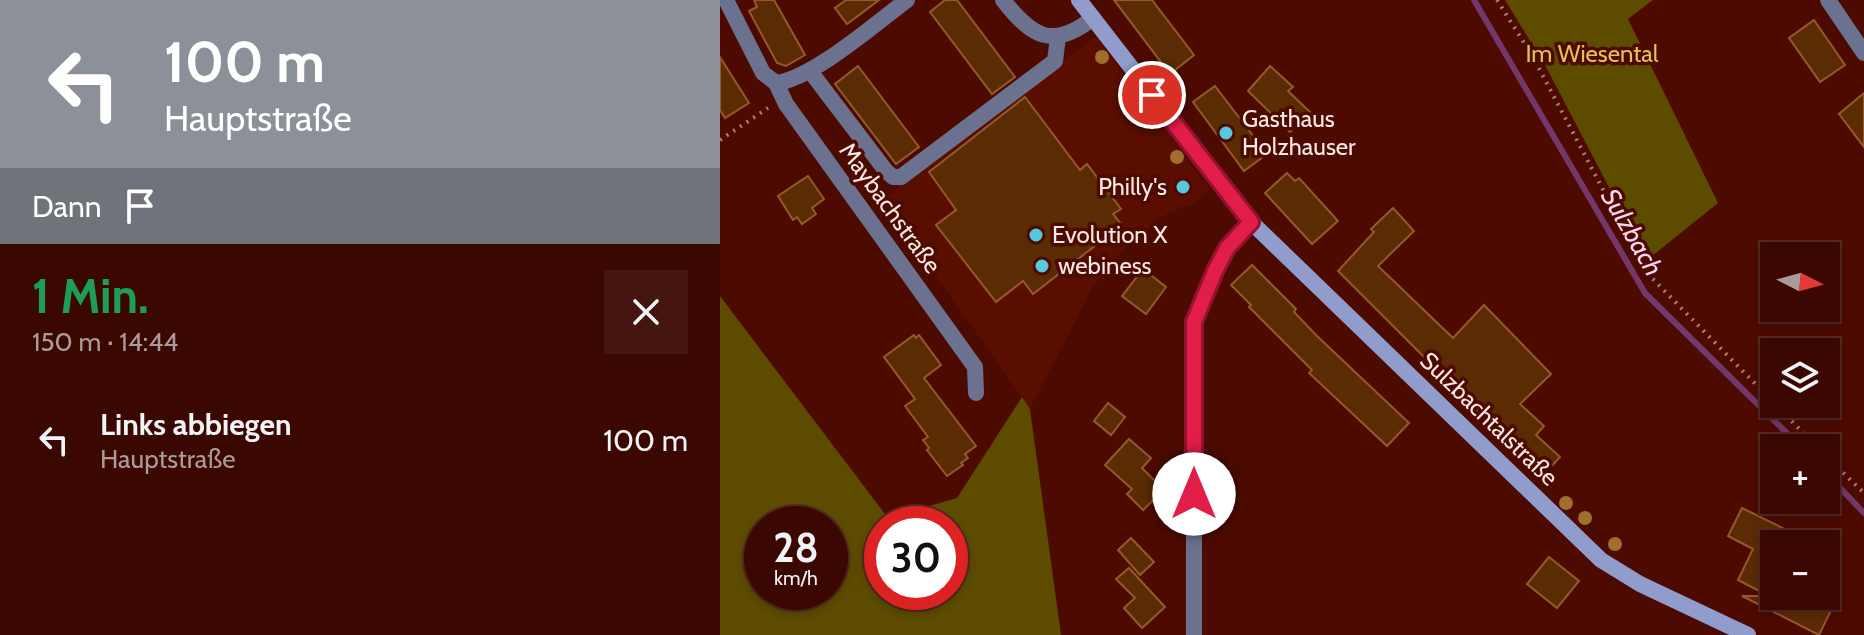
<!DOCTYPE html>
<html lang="de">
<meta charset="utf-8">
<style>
body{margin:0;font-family:Cabin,sans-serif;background:#45160f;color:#f1f3f6;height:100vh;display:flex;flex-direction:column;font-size:30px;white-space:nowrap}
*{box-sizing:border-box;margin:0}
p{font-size:26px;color:#ab9a99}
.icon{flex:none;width:44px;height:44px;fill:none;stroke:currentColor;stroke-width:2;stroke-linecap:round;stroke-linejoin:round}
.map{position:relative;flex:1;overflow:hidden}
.details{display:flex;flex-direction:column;background:#3a0800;width:720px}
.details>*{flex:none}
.top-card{background:#8c9099;color:#fff;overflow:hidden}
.needle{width:52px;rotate:96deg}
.tools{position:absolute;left:1040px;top:242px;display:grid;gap:16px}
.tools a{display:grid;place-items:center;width:80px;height:80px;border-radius:0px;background:#3a0800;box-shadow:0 4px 12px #0003,0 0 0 2px #542922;font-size:40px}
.speed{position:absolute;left:24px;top:506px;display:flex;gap:16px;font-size:40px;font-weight:700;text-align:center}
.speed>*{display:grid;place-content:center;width:104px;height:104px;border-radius:50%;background:#3a0800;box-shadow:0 4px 12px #0003,0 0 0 2px #542922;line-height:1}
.speed small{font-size:20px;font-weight:400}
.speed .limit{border:12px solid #d22;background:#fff;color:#111}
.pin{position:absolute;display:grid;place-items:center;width:68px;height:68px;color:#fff;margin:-34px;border:4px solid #fff;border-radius:50%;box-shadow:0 2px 8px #0007}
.me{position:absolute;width:88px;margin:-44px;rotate:0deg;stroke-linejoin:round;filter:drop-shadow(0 0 6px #0008)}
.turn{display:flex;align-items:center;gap:28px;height:168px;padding:0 32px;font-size:36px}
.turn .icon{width:104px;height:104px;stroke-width:2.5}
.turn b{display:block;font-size:56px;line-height:68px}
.then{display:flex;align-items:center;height:76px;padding:0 32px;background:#0003;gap:16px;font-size:30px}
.round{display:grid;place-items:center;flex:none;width:84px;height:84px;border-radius:0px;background:#45160f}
.head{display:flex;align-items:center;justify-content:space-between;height:136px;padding:0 32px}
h1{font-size:48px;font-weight:800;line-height:60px;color:#1e9e55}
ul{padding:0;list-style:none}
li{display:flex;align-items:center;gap:24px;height:120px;padding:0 32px}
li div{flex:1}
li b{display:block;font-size:30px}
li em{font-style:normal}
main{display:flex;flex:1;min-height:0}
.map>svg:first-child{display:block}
</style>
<main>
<section class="details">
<div class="top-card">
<div class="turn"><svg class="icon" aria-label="left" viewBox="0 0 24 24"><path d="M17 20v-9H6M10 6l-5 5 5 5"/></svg><div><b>100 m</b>Hauptstraße</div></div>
<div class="then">Dann<svg class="icon" aria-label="arrive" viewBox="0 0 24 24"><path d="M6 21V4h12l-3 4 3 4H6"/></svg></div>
</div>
<div class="head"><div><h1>1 Min.</h1><p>150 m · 14:44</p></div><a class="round"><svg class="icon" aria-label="close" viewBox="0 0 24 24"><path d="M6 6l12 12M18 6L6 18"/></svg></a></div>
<ul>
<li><svg class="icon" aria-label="left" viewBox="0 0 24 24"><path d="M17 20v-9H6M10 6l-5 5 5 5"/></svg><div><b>Links abbiegen</b><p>Hauptstraße</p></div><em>100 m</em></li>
</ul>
</section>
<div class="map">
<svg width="1144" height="635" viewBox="0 0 1144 635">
<rect width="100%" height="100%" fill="#4d0a00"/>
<path fill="#590e00" d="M376 36 490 190 474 204 448 213 408 243 371 290 310 409 162 199Z"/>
<g fill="#5d4c00" fill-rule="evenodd">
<path d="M785 0H933L908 19 998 203 927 260 825 65Z"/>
<path d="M0 296 168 518 237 498 302 397 310 409 341 635H0ZM42 524H110V592H42ZM162 524H230V592H162Z"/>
</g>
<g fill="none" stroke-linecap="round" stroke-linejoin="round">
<g stroke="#733869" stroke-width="6">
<path d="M754 0 925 293 1082 448"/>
<path d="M1106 473 1144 513"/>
</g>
</g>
<g fill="#5b2c04" stroke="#96582d" stroke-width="2">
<path d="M34 0H54L85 55 66 66 57 63 29 11 37 7Z"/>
<path d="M126 0H159L127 24 115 8Z"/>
<path d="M225 0H237L295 77 272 94 210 12Z"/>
<path d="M394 0H432L474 55 450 74Z"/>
<path d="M1094 20 1125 65 1100 82 1069 38Z"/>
<path d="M0 57 29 103 5 118 0 110Z"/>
<path d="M138 66 199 147 176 164 115 84Z"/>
<path d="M550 66 573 87 568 91 590 112 570 132 528 91Z"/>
<path d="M495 86 547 154 524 171 473 102Z"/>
<path d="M1144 93V147L1119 114Z"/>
<path d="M305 97 360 170 367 164 401 209 393 214 402 225 313 294 303 281 276 302 216 225 236 210 209 172Z"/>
<path d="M567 173 575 181 579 178 618 221 592 244 545 193Z"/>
<path d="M88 176 104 199 92 208 96 214 82 224 77 217 73 220 58 196Z"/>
<path d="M673 208 694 231 658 266 733 338 764 305 831 374 800 404 824 426 816 435 840 457 827 471 757 410 618 271 654 232 651 229Z"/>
<path d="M532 265 576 309 574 312 597 336 689 423 667 446 589 373 592 370 529 307 531 305 511 285Z"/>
<path d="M423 269 446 287 426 314 402 296Z"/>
<path d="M194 335 196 338 199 335 221 365 204 378 256 446 245 454 248 458 241 463 243 465 227 476 207 450 209 448 203 440 208 437 185 406 195 399 164 357Z"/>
<path d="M388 403 405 417 391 435 374 421Z"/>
<path d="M409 439 431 458 422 468 444 490 423 510 407 494 412 489 385 465Z"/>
<path d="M1022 508 1095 544H1054V596H1118L1099 635 1022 596H1049L1018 580 1033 549 1008 536Z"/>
<path d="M411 538 434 562 420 575 398 550Z"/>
<path d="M829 557 859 581 837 608 807 584Z"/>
<path d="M409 568 445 607 422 628 404 608 415 598 396 579Z"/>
</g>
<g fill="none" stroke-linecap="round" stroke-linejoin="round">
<g stroke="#a98179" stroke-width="4" stroke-dasharray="2 6" stroke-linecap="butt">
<path d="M777 0 813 57 927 273 1054 403"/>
<path d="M0 140 48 108"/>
<path d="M1055 404 1098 448"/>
<path d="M1106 456 1144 493"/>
</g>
<g stroke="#6a7290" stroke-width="16">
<path d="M6 0 43 73 56 83 66 104 255 367 256 393"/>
<path d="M283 0C312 37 333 50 373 18"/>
<path d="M1108 0 1144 53"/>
<path d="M90 71 166 171 173 177H181L335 61 338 37"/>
<path d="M56 83C92 79 156 23 187 0"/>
<path d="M474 635V322L495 271 507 248 531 222"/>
</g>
<path stroke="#909ccc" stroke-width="16" d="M359 0 531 222 881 560 920 584 1028 635"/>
</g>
<g fill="#9f6f2d">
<circle cx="382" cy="57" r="7"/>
<circle cx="411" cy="93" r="7"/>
<circle cx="457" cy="157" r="7"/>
<circle cx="846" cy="503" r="7"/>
<circle cx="865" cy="518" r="7"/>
<circle cx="895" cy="544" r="7"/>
</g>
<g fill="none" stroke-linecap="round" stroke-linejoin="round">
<defs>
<path id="route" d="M432 95 531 222 507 248 495 271 474 322V494"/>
</defs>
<use href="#route" stroke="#92132f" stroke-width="20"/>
<use href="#route" stroke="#e11d48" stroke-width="14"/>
</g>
<g fill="#56c9e1" stroke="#4d0a00" stroke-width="3">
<circle cx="506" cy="133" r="8"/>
<circle cx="463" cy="187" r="8"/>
<circle cx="316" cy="235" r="8"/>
<circle cx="322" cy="266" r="8"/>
</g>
<g text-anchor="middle" stroke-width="7" stroke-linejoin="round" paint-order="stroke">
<g font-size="24" fill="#e2c251" stroke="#4d0a00">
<text x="872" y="62">Im Wiesental</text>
</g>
<g font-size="24" fill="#f9e8e3" stroke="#4d0a00" text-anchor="start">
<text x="522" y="127">Gasthaus<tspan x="522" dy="28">Holzhauser</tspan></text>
<text x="447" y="195" text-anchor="end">Philly's</text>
<text x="332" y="243">Evolution X</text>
<text x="338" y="274">webiness</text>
</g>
<g font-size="24" fill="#f9e8e3" stroke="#4d0a00">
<text transform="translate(170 208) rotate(54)" y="8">Maybachstraße</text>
<text transform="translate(769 419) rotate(44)" y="8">Sulzbachtalstraße</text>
</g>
<g font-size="26" font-style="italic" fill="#fad6f3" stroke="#4d0a00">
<text transform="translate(912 232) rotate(60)" y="9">Sulzbach</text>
</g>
</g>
</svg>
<div class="tools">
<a><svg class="needle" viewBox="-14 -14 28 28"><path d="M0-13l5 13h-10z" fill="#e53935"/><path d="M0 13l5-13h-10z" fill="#ab9a99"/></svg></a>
<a><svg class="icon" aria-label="layers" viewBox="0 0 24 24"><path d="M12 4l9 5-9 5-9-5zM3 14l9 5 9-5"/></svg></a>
<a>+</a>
<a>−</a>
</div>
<div class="speed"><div>28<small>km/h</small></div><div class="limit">30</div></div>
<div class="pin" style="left:432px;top:95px;background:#d93025"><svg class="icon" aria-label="arrive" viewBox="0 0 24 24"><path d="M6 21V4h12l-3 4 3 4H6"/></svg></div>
<svg class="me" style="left:474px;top:494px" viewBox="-20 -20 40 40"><circle r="19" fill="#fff"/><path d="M0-13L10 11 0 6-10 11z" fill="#e11d48"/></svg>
</div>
</main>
